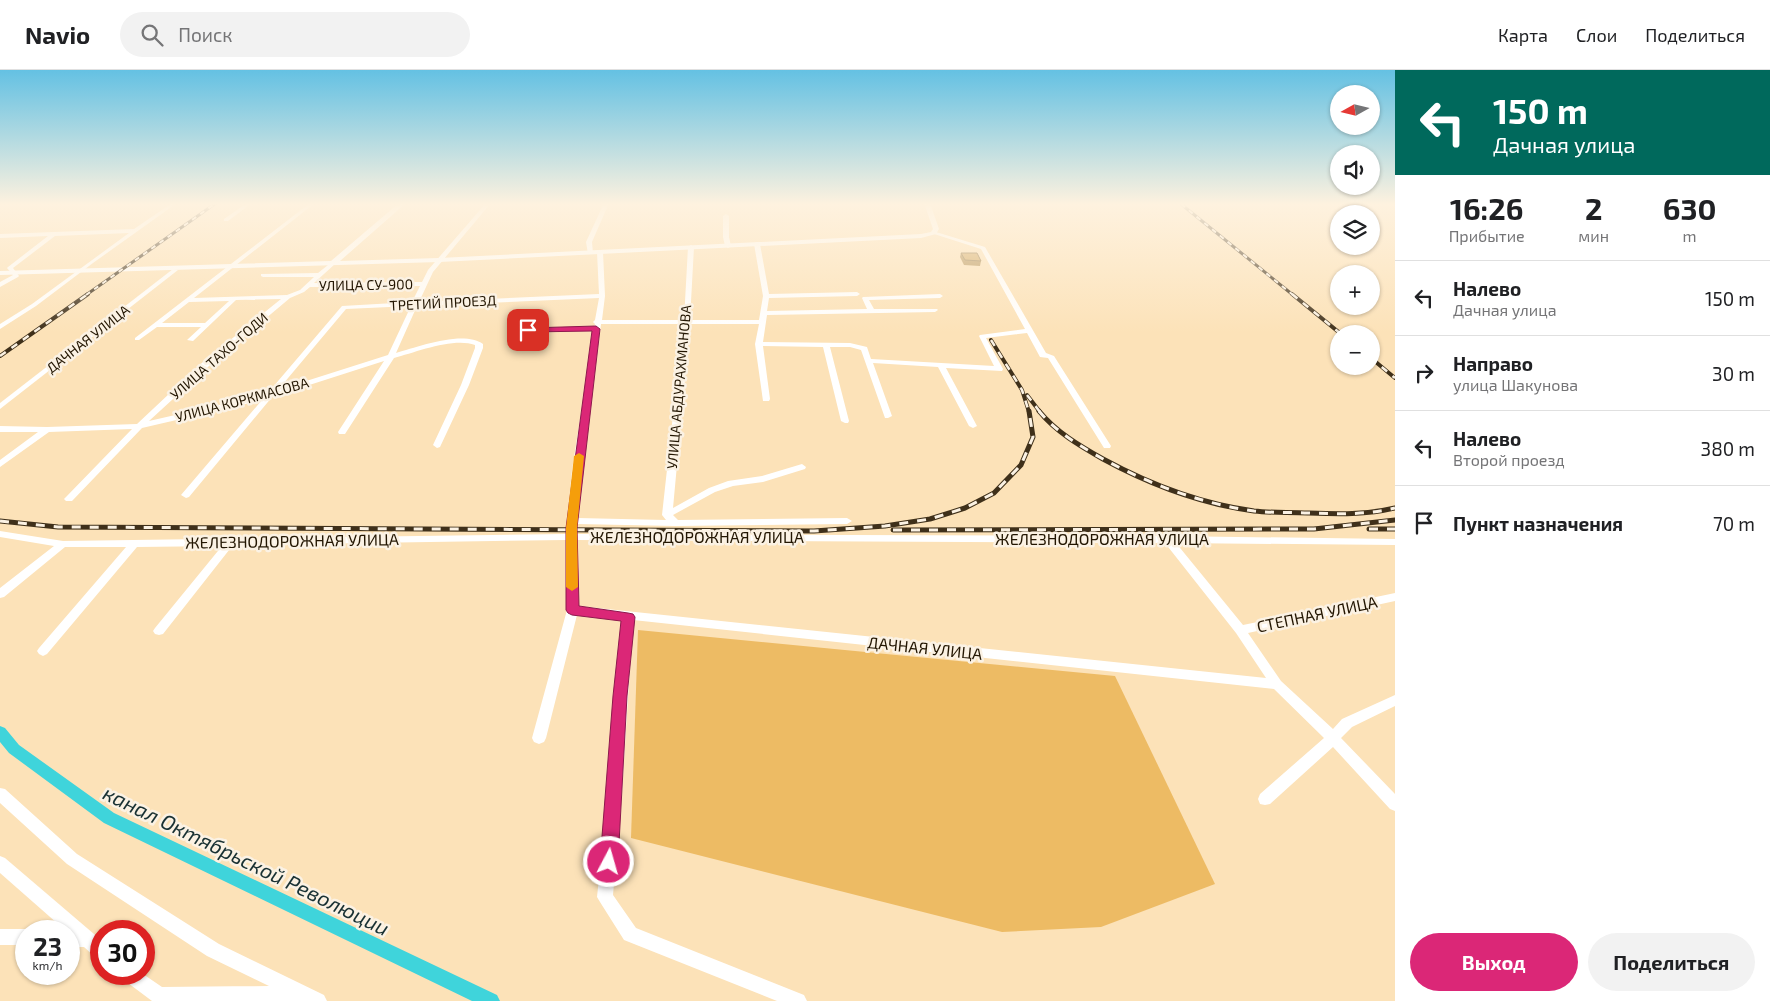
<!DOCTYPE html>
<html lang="ru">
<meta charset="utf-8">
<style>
body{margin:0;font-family:"Exo 2",sans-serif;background:#f2f2f2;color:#202124;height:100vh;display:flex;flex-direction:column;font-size:19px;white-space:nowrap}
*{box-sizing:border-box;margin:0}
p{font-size:16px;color:#757577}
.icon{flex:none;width:28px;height:28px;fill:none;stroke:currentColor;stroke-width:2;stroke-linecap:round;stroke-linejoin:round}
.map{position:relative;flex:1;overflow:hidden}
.drawer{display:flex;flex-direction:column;background:#fff;width:375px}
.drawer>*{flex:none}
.hud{background:#00695c;color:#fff;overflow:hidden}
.needle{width:32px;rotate:262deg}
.controls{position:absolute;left:1330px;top:15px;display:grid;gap:10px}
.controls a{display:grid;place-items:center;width:50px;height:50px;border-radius:50%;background:#fff;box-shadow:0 1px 4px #0004;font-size:25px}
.speed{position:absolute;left:15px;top:850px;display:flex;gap:10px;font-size:25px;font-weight:700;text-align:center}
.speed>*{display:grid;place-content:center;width:65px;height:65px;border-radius:50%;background:#fff;box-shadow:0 1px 4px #0004;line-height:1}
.speed small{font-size:12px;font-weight:400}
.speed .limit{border:8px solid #d22;background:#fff;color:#111}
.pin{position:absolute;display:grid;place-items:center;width:42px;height:42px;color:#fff;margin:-21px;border-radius:10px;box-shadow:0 2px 8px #0006}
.me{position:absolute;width:55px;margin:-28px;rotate:6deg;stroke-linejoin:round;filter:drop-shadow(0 0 4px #0008)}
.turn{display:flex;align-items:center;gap:18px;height:105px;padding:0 15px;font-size:22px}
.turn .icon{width:65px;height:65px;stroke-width:2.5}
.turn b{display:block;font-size:35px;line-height:42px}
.eta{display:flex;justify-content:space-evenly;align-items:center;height:85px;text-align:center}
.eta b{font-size:30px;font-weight:700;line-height:35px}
.action{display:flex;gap:10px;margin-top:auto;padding:10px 15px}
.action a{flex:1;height:58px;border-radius:30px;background:#db2777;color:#fff;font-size:20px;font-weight:700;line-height:58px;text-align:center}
.action a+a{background:#f2f2f2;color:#202124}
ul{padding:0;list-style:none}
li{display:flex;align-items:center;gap:15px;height:75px;padding:0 15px;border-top:1px solid #e0e0e0}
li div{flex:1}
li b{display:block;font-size:19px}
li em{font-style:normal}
header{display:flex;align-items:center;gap:30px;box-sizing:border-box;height:70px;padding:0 25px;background:#fff;border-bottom:1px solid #e0e0e0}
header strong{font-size:24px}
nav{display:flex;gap:28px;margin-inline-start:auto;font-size:18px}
.search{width:350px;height:45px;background:#f2f2f2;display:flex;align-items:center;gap:12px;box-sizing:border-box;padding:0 18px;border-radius:28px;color:#757577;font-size:19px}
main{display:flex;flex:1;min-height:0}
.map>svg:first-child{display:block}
</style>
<header>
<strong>Navio</strong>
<div class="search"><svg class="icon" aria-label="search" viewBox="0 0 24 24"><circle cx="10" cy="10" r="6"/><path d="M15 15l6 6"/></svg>Поиск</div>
<nav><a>Карта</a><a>Слои</a><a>Поделиться</a></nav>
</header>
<main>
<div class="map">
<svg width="1395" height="931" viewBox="0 0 1395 931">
<rect width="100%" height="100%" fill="#fce2b8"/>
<path fill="#edbb64" d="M638 560 1115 606 1215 814 1101 857 1002 862 631 768Z"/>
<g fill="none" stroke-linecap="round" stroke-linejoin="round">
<path fill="#3fd4db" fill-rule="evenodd" d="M0 656 5 658 19 675 114 743 497 925 500 931H472L104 753 9 683 0 672Z"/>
<g fill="#fff" fill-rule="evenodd">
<path d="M172 133H177L93 193 36 236 0 259V254L32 234 129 163 55 166 13 198 19 206 18 207 0 217V212L13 205 7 198 8 197 48 166 0 168V164L134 159Z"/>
<path d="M247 133H252L228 151H224V149Z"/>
<path d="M310 133H315L194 228 287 225 300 220 314 207H263L261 206V204L318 203 333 191 336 193 335 194 314 213 422 212 428 200 486 133H491L433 202 419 232 599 224 597 182 600 180 603 182 605 226 602 250H684L688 177 691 175 694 177 690 250H759L763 226 754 174 757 172 760 174 769 224 857 222 860 224 857 226 769 228 767 241 867 239 862 228 863 227 940 224 943 226 940 228 869 230 874 239H937L938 240 935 242 767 245 763 272 850 273 867 277 871 289 994 296 979 266 980 265 1025 259 981 179 931 163 936 162 985 177 1046 283 1054 286 1111 376 1110 378H1104L1048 288 1040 287 1027 263 986 268 1003 299 1002 301 946 298 977 356 973 358 969 356 938 297 873 293 892 346 888 348H885L861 280 850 277H830L849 351 848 353H845L841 351 823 277 763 276 770 329 769 331H763L755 274 759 254H690L673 438 709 418 728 411 762 406 802 394 806 397 805 399 763 412 733 416 715 422 673 445 678 450 847 448 852 451 847 454 676 456 576 454V464L1167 466 1395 469V475L1176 473 1243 555 1395 523V531L1248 563 1281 611 1333 659 1342 649 1395 625V636L1352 657 1341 668 1395 724V741L1390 739 1333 677 1270 734 1265 735 1260 734 1258 729 1260 724 1324 668 1274 619 633 550 622 722 613 825 636 858 804 925 807 931H777L624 870 600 832 597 827 608 722 622 549 577 545 546 668 544 672 539 674 534 672 532 668 567 540 566 470 233 475 163 564 159 565 155 564 153 561 155 558 222 476 137 477 47 584 43 586 39 584 37 581 39 578 126 477H65L4 527 0 528V518L54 476 0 467V461L63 471 566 464 572 400 594 261 510 262 507 260 510 258 594 257 595 254 593 252 595 250 599 228 417 236 396 283C418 277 463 260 483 274V278L469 315 440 377 437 378 433 375 461 315 475 278V275C454 267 416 282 394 288L345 364H339L338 362 384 291 272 327 189 427 186 428 181 425 262 330 142 358 72 431H66L64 429 66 427 132 359 49 362 0 397V390L38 362H0V356L47 357 137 354 203 292 281 229 236 230 193 271 187 270 201 257H157L139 270H135V268ZM420 216 412 232 342 236 267 324 149 351 209 296 290 228 304 222 310 217ZM229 231 205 253H162L189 232ZM411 236 388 285 278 320 346 239ZM601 254H683L662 445 666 450 577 448 582 400ZM576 470 1165 473 1236 563 1266 608 578 536Z"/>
<path d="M604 133H609L592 172 593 183 588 184 586 172Z"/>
<path d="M726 144 729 146V167L731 176 728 178 725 176 723 167V146Z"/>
<path d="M173 199 178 200 0 339V333Z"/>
<path d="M0 718 5 719 77 784 219 874 324 925 327 931H152L124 910 122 904H143L162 917 269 916 207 886 67 794 0 733Z"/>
<path d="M0 786 5 788 101 870V889L95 887 84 877H69V861H66L0 803Z"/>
<path d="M0 859H26L32 861H26V875H0Z"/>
</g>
<path fill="#fff" fill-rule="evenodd" d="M399 133H406L340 191 439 188 921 164 931 162 933 159 924 133H930L939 159 936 164 921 168 439 192 0 205V201L331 191Z"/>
<defs>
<g id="rail-far2">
<path d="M1181 134 1293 225"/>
<path d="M86 225 216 133"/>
</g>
<g id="rail-far1">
<path d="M1292 224 1341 264"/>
<path d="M991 270 1022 320 1029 342"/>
<path d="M0 286 88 224"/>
<path d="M1371 288 1395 308"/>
<path d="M1027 325 1040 342"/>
</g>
<g id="rail">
<path d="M1039 341C1056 362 1080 376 1103 389 1149 414 1202 434 1254 441 1272 443 1290 442 1308 443 1338 444 1366 445 1395 438"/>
<path d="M0 451 58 457 814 461 885 456 930 449 965 438 994 423 1021 395 1033 367 1029 341"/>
<path d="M1369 459H1395"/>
<path d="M893 460 1314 459 1395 450"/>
</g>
</defs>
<use href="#rail-far2" stroke="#3f301a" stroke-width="3"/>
<use href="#rail-far1" stroke="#3f301a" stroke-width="4"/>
<use href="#rail" stroke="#3f301a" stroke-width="5"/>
<use href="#rail-far2" stroke="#fbf2e4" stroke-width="2" stroke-dasharray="5" stroke-linecap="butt"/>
<use href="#rail-far1" stroke="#fbf2e4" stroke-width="2.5" stroke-dasharray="7" stroke-linecap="butt"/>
<use href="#rail" stroke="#fbf2e4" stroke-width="3" stroke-dasharray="9" stroke-linecap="butt"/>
</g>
<path fill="#b49052" d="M961 183 981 191 980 196 964 195 960 187Z"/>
<path fill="#d1a75f" stroke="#927542" d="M961 183H977L981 191 965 190Z"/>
<linearGradient id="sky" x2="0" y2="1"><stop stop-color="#64c1e3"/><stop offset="0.51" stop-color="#fef2df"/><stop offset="1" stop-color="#fef2df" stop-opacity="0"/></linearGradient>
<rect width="1395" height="263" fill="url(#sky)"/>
<path fill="#db2777" stroke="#8e194d" d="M596 256 600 259 577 458 579 536 628 543 633 544 635 547 627 626 618 792 615 798 609 801 603 798 600 792 613 626 621 551 572 545 568 543 566 540V458L592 261 528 262 524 260 528 258Z"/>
<path fill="#f59e0b" d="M579 383 584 386 577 458 578 517 572 521 566 517V458L574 386Z"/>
<g text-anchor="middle" stroke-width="5" stroke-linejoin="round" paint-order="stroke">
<g font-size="14" fill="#231602" stroke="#fbf2e4">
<text transform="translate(366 215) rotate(-1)" y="5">УЛИЦА СУ-900</text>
<text transform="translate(443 233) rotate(-3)" y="5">ТРЕТИЙ ПРОЕЗД</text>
<text transform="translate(88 269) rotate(-38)" y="5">ДАЧНАЯ УЛИЦА</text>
<text transform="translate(219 286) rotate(-41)" y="5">УЛИЦА ТАХО-ГОДИ</text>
<text transform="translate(679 317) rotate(-85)" y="5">УЛИЦА АБДУРАХМАНОВА</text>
<text transform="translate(242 330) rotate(-15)" y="5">УЛИЦА КОРКМАСОВА</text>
</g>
<g font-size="16" fill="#231602" stroke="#fbf2e4">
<text x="697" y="473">ЖЕЛЕЗНОДОРОЖНАЯ УЛИЦА</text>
<text x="1102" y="475">ЖЕЛЕЗНОДОРОЖНАЯ УЛИЦА</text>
<text transform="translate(292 471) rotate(-1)" y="6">ЖЕЛЕЗНОДОРОЖНАЯ УЛИЦА</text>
<text transform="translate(1317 544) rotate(-12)" y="6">СТЕПНАЯ УЛИЦА</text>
<text transform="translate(925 578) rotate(6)" y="6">ДАЧНАЯ УЛИЦА</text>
</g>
<g font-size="21" font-style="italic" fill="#193133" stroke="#fbf2e4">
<text transform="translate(246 791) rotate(26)" y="7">канал Октябрьской Революции</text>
</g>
</g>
</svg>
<div class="controls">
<a><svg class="needle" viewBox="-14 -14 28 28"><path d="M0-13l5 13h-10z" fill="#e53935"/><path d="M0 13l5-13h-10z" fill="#757577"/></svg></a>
<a><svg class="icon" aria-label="sound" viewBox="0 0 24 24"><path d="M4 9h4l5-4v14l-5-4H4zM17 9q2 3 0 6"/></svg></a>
<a><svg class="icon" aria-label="layers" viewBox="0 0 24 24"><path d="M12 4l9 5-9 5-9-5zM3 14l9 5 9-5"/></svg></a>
<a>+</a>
<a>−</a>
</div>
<div class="speed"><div>23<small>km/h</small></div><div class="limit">30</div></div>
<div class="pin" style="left:528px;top:260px;background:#d93025"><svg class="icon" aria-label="arrive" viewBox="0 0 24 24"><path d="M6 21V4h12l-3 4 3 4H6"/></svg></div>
<svg class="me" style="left:609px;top:792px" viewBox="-20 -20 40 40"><circle r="17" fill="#db2777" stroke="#fff" stroke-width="3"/><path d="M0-11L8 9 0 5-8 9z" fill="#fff"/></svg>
</div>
<section class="drawer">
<div class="hud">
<div class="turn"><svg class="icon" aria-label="left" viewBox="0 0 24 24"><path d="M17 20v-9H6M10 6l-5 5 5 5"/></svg><div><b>150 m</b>Дачная улица</div></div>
</div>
<div class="eta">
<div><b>16:26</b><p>Прибытие</p></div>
<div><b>2</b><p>мин</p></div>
<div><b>630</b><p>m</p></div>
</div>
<ul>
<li><svg class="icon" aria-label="left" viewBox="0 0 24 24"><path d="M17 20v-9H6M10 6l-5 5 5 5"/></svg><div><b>Налево</b><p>Дачная улица</p></div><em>150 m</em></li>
<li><svg class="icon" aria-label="right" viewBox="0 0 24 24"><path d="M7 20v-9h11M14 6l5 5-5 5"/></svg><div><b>Направо</b><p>улица Шакунова</p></div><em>30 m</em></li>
<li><svg class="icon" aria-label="left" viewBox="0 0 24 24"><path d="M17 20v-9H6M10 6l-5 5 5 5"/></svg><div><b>Налево</b><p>Второй проезд</p></div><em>380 m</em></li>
<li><svg class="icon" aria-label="arrive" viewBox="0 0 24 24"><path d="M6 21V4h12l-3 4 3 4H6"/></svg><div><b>Пункт назначения</b></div><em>70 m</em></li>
</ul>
<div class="action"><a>Выход</a><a>Поделиться</a></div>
</section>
</main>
